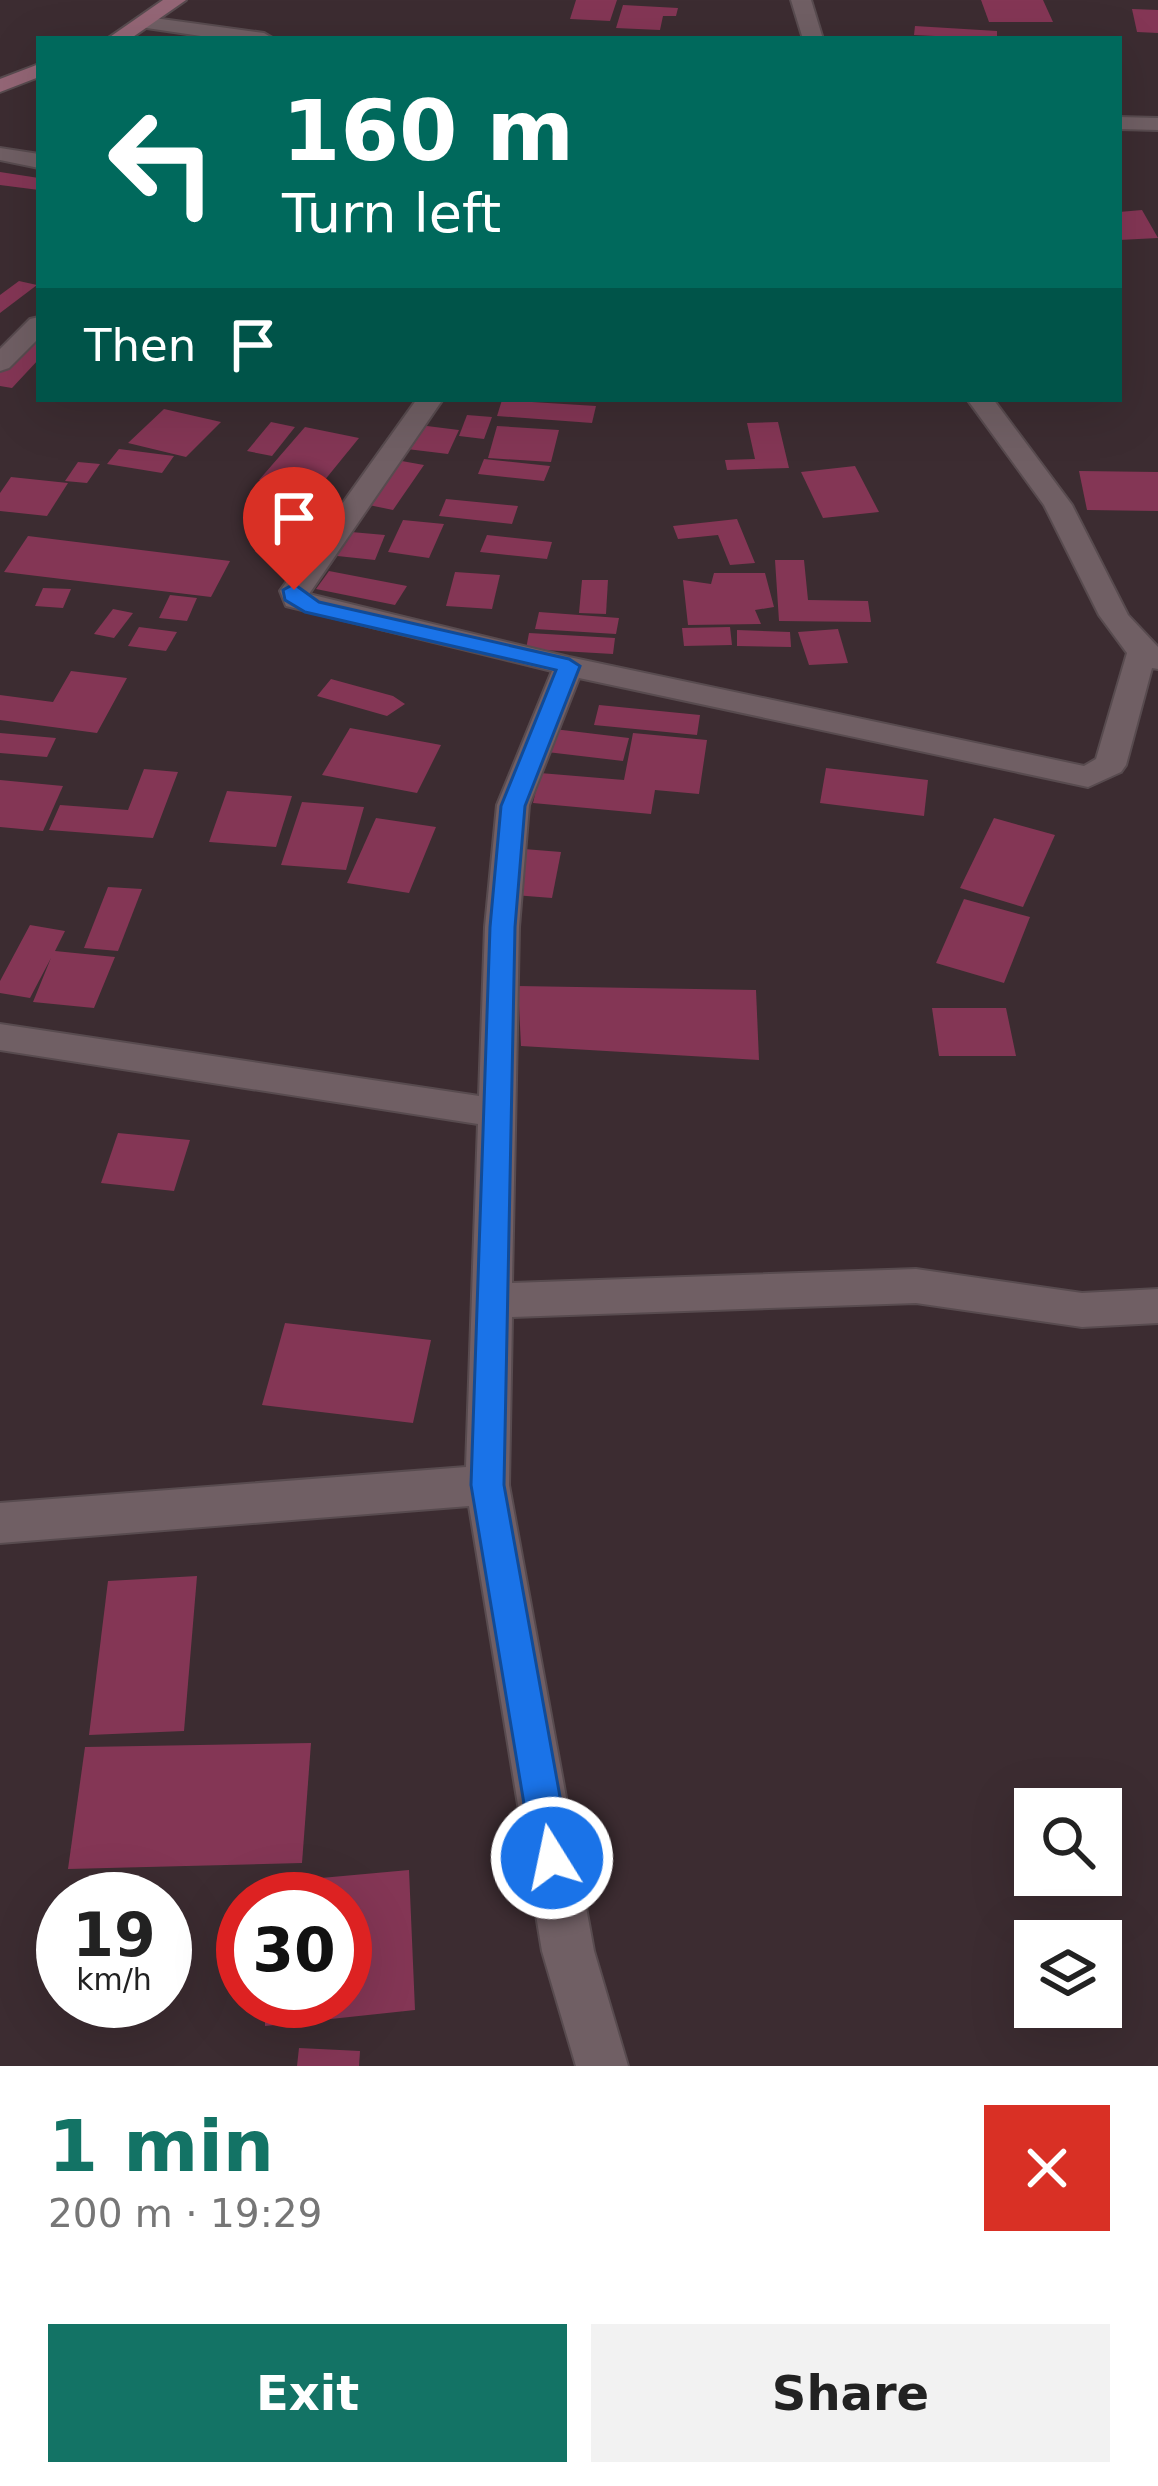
<!DOCTYPE html>
<meta charset="utf-8">
<style>
body{margin:0;font-family:"DejaVu Sans",sans-serif;background:#f2f2f2;color:#222;height:100vh;display:flex;flex-direction:column;font-size:45px;white-space:nowrap}
*{box-sizing:border-box;margin:0}
p{font-size:39px;color:#767676}
.icon{flex:none;width:66px;height:66px;fill:none;stroke:currentColor;stroke-width:2;stroke-linecap:round;stroke-linejoin:round}
.map{position:relative;height:2066px;overflow:hidden}
.details{display:flex;flex-direction:column;background:#fff;flex:1}
.details>*{flex:none}
.banner{position:absolute;left:36px;top:36px;width:1086px;height:366px;border-radius:0px;box-shadow:0 12px 48px #0002;background:#00695c;color:#fff;overflow:hidden}
.buttons{position:absolute;left:1014px;top:1788px;display:grid;gap:24px}
.buttons a{display:grid;place-items:center;width:108px;height:108px;border-radius:0px;background:#fff;box-shadow:0 12px 48px #0002;font-size:60px}
.speed{position:absolute;left:36px;top:1872px;display:flex;gap:24px;font-size:60px;font-weight:700;text-align:center}
.speed>*{display:grid;place-content:center;width:156px;height:156px;border-radius:50%;background:#fff;box-shadow:0 12px 48px #0002;line-height:1}
.speed small{font-size:30px;font-weight:400}
.speed .limit{border:18px solid #d22;background:#fff;color:#111}
.pin{position:absolute;display:grid;place-items:center;width:102px;height:102px;color:#fff;margin:-123px -51px;border-radius:50% 50% 50% 0;rotate:-45deg;box-shadow:0 0 12px #0007}
.pin .icon{rotate:45deg}
.me{position:absolute;width:132px;margin:-66px;rotate:350deg;stroke-linejoin:round;filter:drop-shadow(0 0 9px #0008)}
.turn{display:flex;align-items:center;gap:42px;height:252px;padding:0 48px;font-size:54px}
.turn .icon{width:156px;height:156px;stroke-width:2.5}
.turn b{display:block;font-size:84px;line-height:102px}
.then{display:flex;align-items:center;height:114px;padding:0 48px;background:#0003;gap:24px;font-size:45px}
.round{display:grid;place-items:center;flex:none;width:126px;height:126px;border-radius:0px;background:#f2f2f2}
.summary{display:flex;align-items:center;justify-content:space-between;height:204px;padding:0 48px}
h1{font-size:72px;font-weight:700;line-height:90px;color:#137365}
.button{display:flex;gap:24px;margin-top:auto;padding:24px 48px}
.button a{flex:1;height:138px;border-radius:0px;background:#137365;color:#fff;font-size:48px;font-weight:700;line-height:138px;text-align:center}
.button a+a{background:#f2f2f2;color:#222}
.map>svg:first-child{display:block}
</style>
<div class="map">
<svg width="1158" height="2066" viewBox="0 0 1158 2066">
<rect width="100%" height="100%" fill="#3c2c31"/>
<g fill="#843655">
<path d="M576 0H617L610 21 570 19Z"/>
<path d="M981 0H1043L1053 22H989Z"/>
<path d="M623 5 678 8 676 16H663L660 30 616 28Z"/>
<path d="M1132 9 1158 10V33L1137 32Z"/>
<path d="M915 26 997 31V39L914 35Z"/>
<path d="M0 172 39 178V190L0 185Z"/>
<path d="M1142 210 1158 238 1119 240V212Z"/>
<path d="M19 281 37 285 0 313V295Z"/>
<path d="M39 330V359L12 388 0 386V371Z"/>
<path d="M502 400 596 406 592 423 497 416Z"/>
<path d="M164 409 221 422 186 457 128 443Z"/>
<path d="M467 415 492 417 484 439 459 436Z"/>
<path d="M271 422 295 427 272 456 247 451Z"/>
<path d="M778 422 789 468 727 470 725 460 755 459 747 423Z"/>
<path d="M419 425 459 430 448 454 407 449Z"/>
<path d="M497 426 559 430 551 462 488 458Z"/>
<path d="M305 427 359 438 315 492 259 480Z"/>
<path d="M119 449 174 456 162 473 107 464Z"/>
<path d="M484 459 550 466 544 481 478 474Z"/>
<path d="M396 460 424 465 393 510 364 504Z"/>
<path d="M78 462 100 464 87 483 65 481Z"/>
<path d="M855 466 879 512 823 518 801 472Z"/>
<path d="M1079 471 1158 472V511L1087 510Z"/>
<path d="M11 477 68 483 47 516 0 511V493Z"/>
<path d="M446 499 518 506 512 524 439 516Z"/>
<path d="M737 519 755 563 730 565 718 535 678 539 673 526Z"/>
<path d="M403 520 444 524 429 558 388 552Z"/>
<path d="M340 531 385 535 375 560 328 555Z"/>
<path d="M487 535 552 542 547 559 480 552Z"/>
<path d="M28 536 230 561 211 597 4 572Z"/>
<path d="M775 560H804L808 600 868 601 871 622 779 621Z"/>
<path d="M329 571 407 586 395 605 316 589Z"/>
<path d="M455 572 500 575 492 609 446 606Z"/>
<path d="M714 573H765L774 607 755 610 761 624 688 625 683 580 711 584Z"/>
<path d="M582 580H608L606 614 579 613Z"/>
<path d="M43 588 71 589 63 608 35 606Z"/>
<path d="M170 595 197 598 187 621 159 618Z"/>
<path d="M113 609 133 613 114 638 94 634Z"/>
<path d="M539 612 619 618 616 634 535 629Z"/>
<path d="M139 627 177 632 166 651 128 646Z"/>
<path d="M730 627 732 645 684 646 682 628Z"/>
<path d="M838 629 848 663 809 665 798 632Z"/>
<path d="M737 630 790 632 791 647 737 646Z"/>
<path d="M529 633 615 638 613 654 526 649Z"/>
<path d="M71 671 127 678 97 733 0 720V695L53 702Z"/>
<path d="M331 679 393 696 405 704 387 716 317 696Z"/>
<path d="M599 705 700 715 697 735 594 725Z"/>
<path d="M350 728 441 745 417 793 322 775Z"/>
<path d="M554 729 629 738 623 761 547 752Z"/>
<path d="M0 733 56 738 47 757 0 753Z"/>
<path d="M633 733 707 740 699 794 655 790 651 814 533 803 540 773 624 780Z"/>
<path d="M826 768 928 780 924 816 820 803Z"/>
<path d="M144 769 178 772 153 838 49 830 60 805 128 810Z"/>
<path d="M0 780 63 786 43 831 0 827Z"/>
<path d="M227 791 292 796 276 847 209 842Z"/>
<path d="M302 802 364 807 346 870 281 865Z"/>
<path d="M376 818 436 827 409 893 347 883Z"/>
<path d="M994 818 1055 835 1023 907 960 888Z"/>
<path d="M524 849 561 852 552 898 514 895Z"/>
<path d="M108 887 142 889 118 951 84 948Z"/>
<path d="M964 899 1030 917 1004 983 936 963Z"/>
<path d="M30 925 65 931 55 951 115 957 94 1008 33 1002 51 958 30 998 0 993V981Z"/>
<path d="M518 986 756 990 759 1060 521 1046Z"/>
<path d="M932 1008H1006L1016 1056H939Z"/>
<path d="M118 1133 190 1140 174 1191 101 1183Z"/>
<path d="M285 1323 431 1340 413 1423 262 1405Z"/>
<path d="M197 1576 184 1731 89 1735 108 1581Z"/>
<path d="M311 1743 302 1863 68 1869 85 1747Z"/>
<path d="M409 1870 415 2010 265 2026V2001H345V1899H266V1883Z"/>
<path d="M299 2048 360 2051 359 2066H297Z"/>
</g>
<g fill="none" stroke-linecap="round" stroke-linejoin="round">
<defs>
<g id="street">
<path d="M791 0H811L823 39H803Z"/>
<path d="M147 17 264 33 274 39H221L140 27V19Z"/>
<path d="M1119 117 1158 118V130L1119 129Z"/>
<path d="M0 148 39 154V168L0 160Z"/>
<path d="M39 317V338L9 368 0 371V349L30 319Z"/>
<path d="M417 399H443L309 594 569 657 1084 766 1096 759 1127 653 1099 615 1044 505 967 399H993L1072 505 1128 615 1158 647V669L1152 668 1126 765 1121 772 1088 787 579 678 529 805 519 927 512 1283 916 1269 1082 1293 1158 1289V1323L1082 1327 916 1303 512 1317 509 1485 594 1951 628 2066H576L542 1951 469 1506 0 1543V1503L466 1467 478 1124 0 1050V1024L479 1096 485 927 497 805 552 671 286 606 280 591Z"/>
</g>
<g id="secondary">
<path d="M163 0H186L130 39H107Z"/>
<path d="M39 64V77L0 92V79Z"/>
</g>
</defs>
<use href="#street" stroke="#584b4f" stroke-width="4"/>
<use href="#secondary" stroke="#584b4f" stroke-width="4"/>
<use href="#street" fill="#705f64" fill-rule="evenodd"/>
<use href="#secondary" fill="#946676" fill-rule="evenodd"/>
</g>
<path fill="#1a73e8" stroke="#114b97" stroke-width="3" d="M294 584 319 602 569 659 580 666 525 806 515 927 504 1485 571 1858 565 1871 552 1877 539 1871 533 1858 471 1485 490 927 501 806 556 670 305 612 285 600 283 590Z"/>
</svg>
<div class="buttons">
<a><svg class="icon" aria-label="search" viewBox="0 0 24 24"><circle cx="10" cy="10" r="6"/><path d="M15 15l6 6"/></svg></a>
<a><svg class="icon" aria-label="layers" viewBox="0 0 24 24"><path d="M12 4l9 5-9 5-9-5zM3 14l9 5 9-5"/></svg></a>
</div>
<div class="speed"><div>19<small>km/h</small></div><div class="limit">30</div></div>
<div class="pin" style="left:294px;top:590px;background:#d93025"><svg class="icon" aria-label="arrive" viewBox="0 0 24 24"><path d="M6 21V4h12l-3 4 3 4H6"/></svg></div>
<svg class="me" style="left:552px;top:1858px" viewBox="-20 -20 40 40"><circle r="17" fill="#1a73e8" stroke="#fff" stroke-width="3"/><path d="M0-11L8 9 0 5-8 9z" fill="#fff"/></svg>
<div class="banner">
<div class="turn"><svg class="icon" aria-label="left" viewBox="0 0 24 24"><path d="M17 20v-9H6M10 6l-5 5 5 5"/></svg><div><b>160 m</b>Turn left</div></div>
<div class="then">Then<svg class="icon" aria-label="arrive" viewBox="0 0 24 24"><path d="M6 21V4h12l-3 4 3 4H6"/></svg></div>
</div>
</div>
<section class="details">
<div class="summary"><div><h1>1 min</h1><p>200 m · 19:29</p></div><a class="round" style="background:#d93025;color:#fff"><svg class="icon" aria-label="close" viewBox="0 0 24 24"><path d="M6 6l12 12M18 6L6 18"/></svg></a></div>
<div class="button"><a>Exit</a><a>Share</a></div>
</section>
